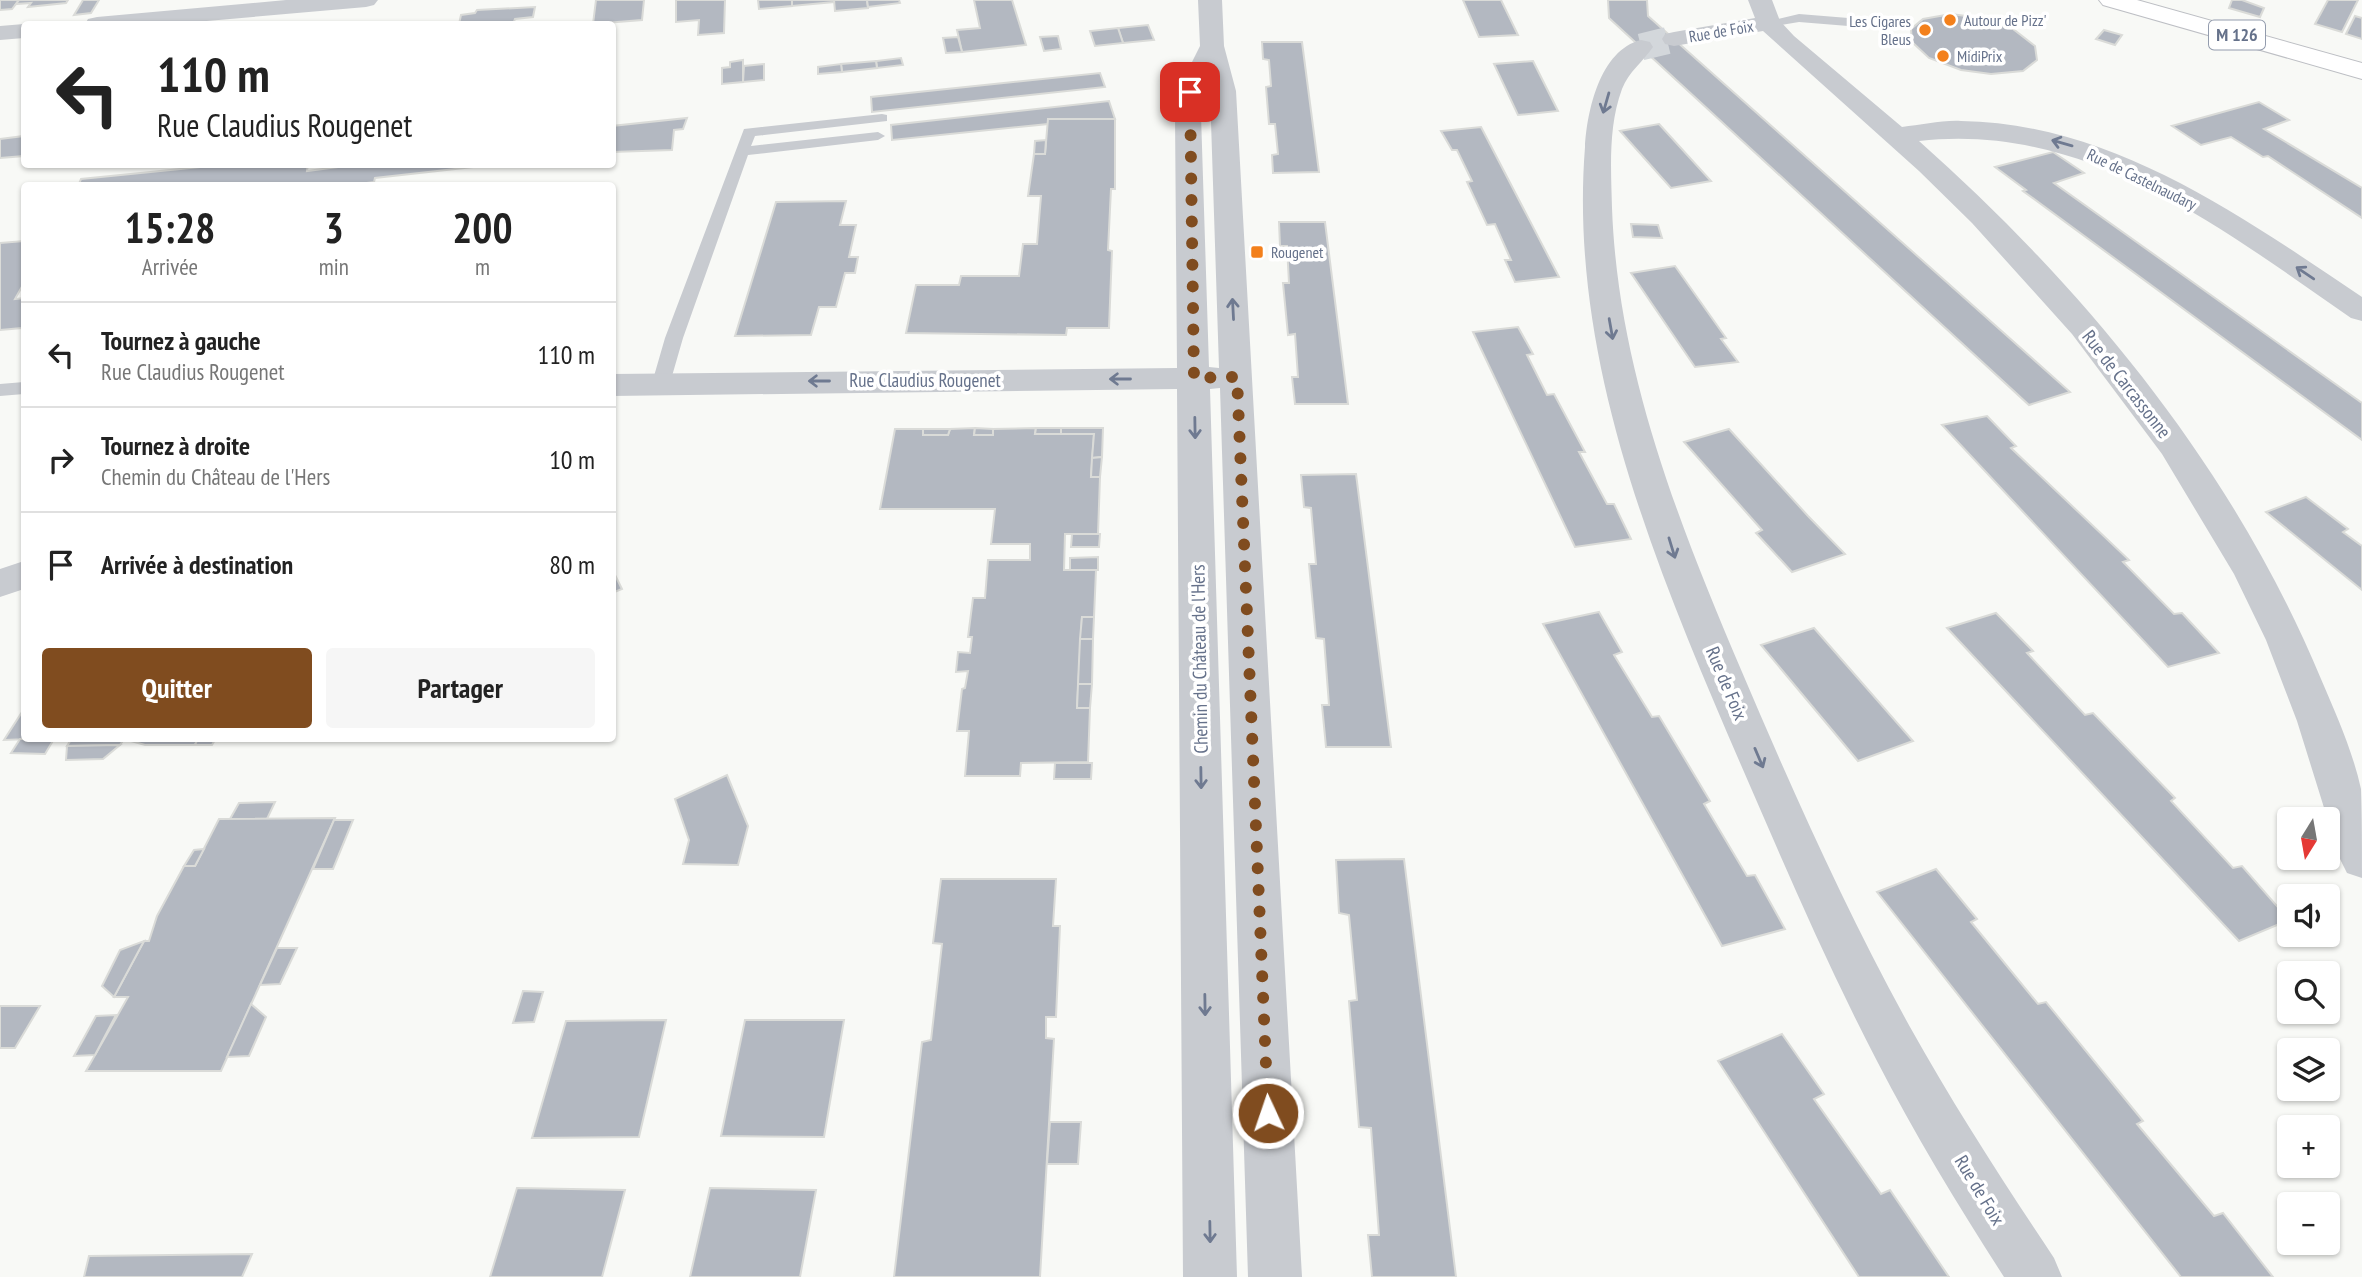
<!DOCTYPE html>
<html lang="fr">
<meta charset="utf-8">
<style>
body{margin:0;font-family:"PT Sans Narrow",sans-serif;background:#f6f6f6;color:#222;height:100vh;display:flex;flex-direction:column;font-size:26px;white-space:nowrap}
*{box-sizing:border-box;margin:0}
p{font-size:23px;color:#767676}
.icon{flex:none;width:38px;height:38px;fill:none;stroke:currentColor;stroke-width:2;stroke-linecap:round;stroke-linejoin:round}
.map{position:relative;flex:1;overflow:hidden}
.panel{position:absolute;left:21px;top:182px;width:595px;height:560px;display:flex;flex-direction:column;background:#fff;border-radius:7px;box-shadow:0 2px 5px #0004}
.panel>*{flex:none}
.guide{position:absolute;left:21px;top:21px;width:595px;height:147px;border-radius:7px;box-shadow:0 2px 5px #0004;background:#fff;color:#222;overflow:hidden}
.needle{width:46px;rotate:191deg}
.tools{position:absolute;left:2277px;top:807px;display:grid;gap:14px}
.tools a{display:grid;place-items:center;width:63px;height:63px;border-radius:7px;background:#fff;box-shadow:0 2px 5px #0004;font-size:35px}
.pin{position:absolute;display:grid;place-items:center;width:60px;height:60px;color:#fff;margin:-30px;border-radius:14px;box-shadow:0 4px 10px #0006}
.me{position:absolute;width:77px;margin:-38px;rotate:357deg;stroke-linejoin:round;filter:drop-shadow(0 0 5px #0008)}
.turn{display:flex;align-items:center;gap:24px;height:147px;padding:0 21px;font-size:32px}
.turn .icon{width:91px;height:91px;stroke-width:2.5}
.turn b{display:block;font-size:49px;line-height:60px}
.eta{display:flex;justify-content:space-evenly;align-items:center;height:119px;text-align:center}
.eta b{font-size:42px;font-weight:700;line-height:49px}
.action{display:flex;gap:14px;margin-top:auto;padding:14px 21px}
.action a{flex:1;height:80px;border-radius:7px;background:#804c1f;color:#fff;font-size:28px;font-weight:700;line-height:80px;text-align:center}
.action a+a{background:#f6f6f6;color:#222}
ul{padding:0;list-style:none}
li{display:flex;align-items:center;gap:21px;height:105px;padding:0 21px;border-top:2px solid #e0e0e0}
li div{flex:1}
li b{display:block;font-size:26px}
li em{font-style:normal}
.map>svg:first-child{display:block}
</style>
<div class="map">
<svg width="2362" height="1277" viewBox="0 0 2362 1277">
<rect width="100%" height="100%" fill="#f8f9f6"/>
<g fill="#b3b8c1" stroke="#dadbd8" stroke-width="2">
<path d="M0 0H19L12 9 0 10Z"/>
<path d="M19 0H68L66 3 28 7 31 3 16 4Z"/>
<path d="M83 0H99L91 13 74 15Z"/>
<path d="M596 0H644L642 20 593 24Z"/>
<path d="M676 0H725L724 33 698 35 699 20 676 22Z"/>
<path d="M758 0H792V6L759 9Z"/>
<path d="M792 0H834V2L792 6Z"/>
<path d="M834 0H867L868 8 835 11Z"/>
<path d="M867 0H899L900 3 868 7Z"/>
<path d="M974 0H1012L1026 45 962 52 957 30 980 28Z"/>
<path d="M1463 0H1501L1518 35 1479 37Z"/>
<path d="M1608 0H1647L1648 16 2070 392 2029 405 1609 18Z"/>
<path d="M2232 0H2242L2264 8 2260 17 2229 8Z"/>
<path d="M2328 0H2358L2342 32 2315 24Z"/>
<path d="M535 7 533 17 515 19 513 24H459L461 15 475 13 477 10Z"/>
<path d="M1951 14 1988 19 2013 29 2035 46 2037 60 2023 71 1991 74 1961 70 1929 58 1912 42 1911 29 1923 19Z"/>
<path d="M2355 16 2362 18V39L2346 34Z"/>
<path d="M1148 25 1154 40 1123 43 1118 28Z"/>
<path d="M1118 28 1123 43 1095 46 1090 31Z"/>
<path d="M2104 30 2122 35 2115 45 2096 39Z"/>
<path d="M1058 36 1061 49 1044 51 1040 37Z"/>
<path d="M958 37 962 52 946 53 943 38Z"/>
<path d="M1262 42H1302L1319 172 1273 173 1272 155 1278 154 1275 124H1269L1266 87 1271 86 1269 60 1263 59Z"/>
<path d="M901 58 903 65 877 68 876 61Z"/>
<path d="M743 60V82L722 84V68L730 67V62Z"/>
<path d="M876 61 877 68 842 72 841 64Z"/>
<path d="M1533 61 1558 111 1518 115 1494 64Z"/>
<path d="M764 64V80L743 82 744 66Z"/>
<path d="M841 64 842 72 818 74V67Z"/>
<path d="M1100 73 1105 87 872 112 871 97Z"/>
<path d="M1109 101 1115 119H1048V124L892 140 891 125Z"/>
<path d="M2259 102 2289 120 2264 129 2362 188V218L2268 156 2263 157 2231 137 2201 145 2172 126Z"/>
<path d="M687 118 683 129 674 130 672 150 612 152V126Z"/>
<path d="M1048 119H1115V189H1111L1108 250 1112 251 1109 328H1067L1066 335 906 333 916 285H959L961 276H1019L1023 244H1037L1041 196H1028L1034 154H1045Z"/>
<path d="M1659 124 1711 181 1671 188 1620 131Z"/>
<path d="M1481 127 1559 277 1515 282 1505 260H1511L1495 224 1487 225 1467 182 1472 181 1457 150H1452L1441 131Z"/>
<path d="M24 136V156L0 158V139Z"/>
<path d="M1046 140 1045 154H1034L1035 141Z"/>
<path d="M2053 152 2084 173 2054 183 2362 403V440L2023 191 2026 190 1995 167Z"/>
<path d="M230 164H308L307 171 361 164H500L375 178 374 182 345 186H78L81 179Z"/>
<path d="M846 201 840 225H856L849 257H858L855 273H845L836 307H819L811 335 735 336 776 202Z"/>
<path d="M1279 222H1325L1348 404H1295L1292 377H1298L1295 334 1288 335 1283 283H1289L1287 246H1280Z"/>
<path d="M1631 224 1658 225 1662 238 1633 237Z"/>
<path d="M24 241V283L15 299 24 298V323L22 328 0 330V243Z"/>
<path d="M1675 266 1726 338 1721 339 1738 362 1695 367 1631 273Z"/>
<path d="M1518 327 1533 354 1527 355 1547 395 1554 394 1585 452H1579L1607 504H1614L1631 539 1575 547 1473 332Z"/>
<path d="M1987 416 2016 446 2011 448 2129 560 2123 562 2174 614 2182 613 2219 653 2168 667 1942 425Z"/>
<path d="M975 428 974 435H993V429L1036 428 1035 434H1094L1091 477H1100L1098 534H1065L1064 570H1096L1094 617H1082L1077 708H1090L1088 762 1021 763 1020 776H965L969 731H957L962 689 965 688 968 671 956 672 958 652 970 653 972 637H968L973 598H985L988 560H1030V544H991L995 509H880L895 429H923V435H948L950 429Z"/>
<path d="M975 428 993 429V435H974Z"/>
<path d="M1036 428H1061V434H1035Z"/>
<path d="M1061 428H1103L1102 457 1092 458 1094 434H1061Z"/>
<path d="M923 429H950L948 435H923Z"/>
<path d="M1729 429 1808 516 1845 554 1792 572 1756 533 1762 530 1684 442Z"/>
<path d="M1102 457 1100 477H1091L1092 458Z"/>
<path d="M1356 474 1391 747H1326L1322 705H1329L1324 639 1316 638 1309 564H1316L1311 508 1304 507 1301 475Z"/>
<path d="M2306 497 2348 529 2343 532 2362 546V590L2266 512Z"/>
<path d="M1072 534H1100L1099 547H1071Z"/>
<path d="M1098 557V570H1070V558Z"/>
<path d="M612 569 622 589 612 593Z"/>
<path d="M1599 612 1622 652 1614 655 1652 717 1659 716 1710 801 1704 804 1747 876 1755 875 1785 929 1722 946 1543 624Z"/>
<path d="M1996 613 2033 651 2027 653 2085 715 2093 713 2175 798 2171 801 2233 868 2242 866 2289 920 2239 941 1947 628Z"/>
<path d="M1082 617H1094L1093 639H1080Z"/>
<path d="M1814 628 1913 741 1858 761 1761 645Z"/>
<path d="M1080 639H1093L1092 684H1078Z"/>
<path d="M1078 684H1092L1090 708H1077Z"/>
<path d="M24 709V738H56L4 740Z"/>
<path d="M72 738H198L195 745H145L124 739 120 745 67 746Z"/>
<path d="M198 738H216L212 745H195Z"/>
<path d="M20 739H54L45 754 11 753Z"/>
<path d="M120 745 103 759 66 760 67 746Z"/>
<path d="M1055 763H1092L1091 779H1054Z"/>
<path d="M727 775 748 826 738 865 683 864 689 840 675 799Z"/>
<path d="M275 802 267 819H230L239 803Z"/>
<path d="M335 818 221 1071H86L128 997H114L144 941H149L157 916 184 866H195L219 819Z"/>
<path d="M334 820H353L333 869H313Z"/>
<path d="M204 849 195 866H184L194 850Z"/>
<path d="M1404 859 1456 1277H1372L1368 1235H1379L1371 1128 1359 1127 1349 1001 1357 1000 1349 915 1339 913 1336 860Z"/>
<path d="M1936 869 1977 919 1971 922 2038 1004 2046 1002 2143 1121 2137 1124 2214 1216 2223 1213 2273 1277H2181L1877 892Z"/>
<path d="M941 879H1056L1053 926H1060L1056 1017H1046V1038L1054 1039 1040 1277H894L922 1042 931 1040 942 944 933 943Z"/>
<path d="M144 941 114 997 102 986 120 950Z"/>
<path d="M277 948H297L280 984 260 985Z"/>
<path d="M523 991 543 992 534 1022 513 1023Z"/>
<path d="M251 1004 266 1017 249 1056 227 1057Z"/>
<path d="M0 1006H40L15 1048H0Z"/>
<path d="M116 1015 95 1055 74 1056 96 1016Z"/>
<path d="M666 1020 639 1137 532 1138 566 1021Z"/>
<path d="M745 1020H844L824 1137 721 1136Z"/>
<path d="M1782 1034 1824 1094 1814 1099 1881 1194 1890 1190 1949 1277H1859L1718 1061Z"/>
<path d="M1050 1122H1081L1078 1164H1047Z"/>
<path d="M517 1188 625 1190 602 1277H490Z"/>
<path d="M710 1188 816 1190 800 1277H690Z"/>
<path d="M252 1254 242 1277H84L89 1256Z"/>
</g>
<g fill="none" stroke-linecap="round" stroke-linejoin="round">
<path stroke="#d3d7db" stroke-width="27" stroke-dasharray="27 13" stroke-linecap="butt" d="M1641 47 1674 39"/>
<defs>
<path id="primary" d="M2099 0H2137L2362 63V79L2103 5Z"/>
</defs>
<use href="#primary" stroke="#bdbfc4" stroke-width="2"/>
<g fill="#c8cbd0" fill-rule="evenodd">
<path d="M1799 14 1873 20 1880 24 1873 28 1799 22 1769 27 1762 23Z"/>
<path d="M882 114 887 115V121L755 136 751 146 878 132 885 136 878 140 748 155 683 338 670 383 667 387H655L652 383 665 338 744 129Z"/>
<path d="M24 382V394L0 396V384Z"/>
</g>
<g fill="#c8cbd0" fill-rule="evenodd">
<path d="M286 0H378L374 5 366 7 172 24H85L88 19 97 17Z"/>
<path d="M1198 0H1222L1224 46 1236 91 1302 1277H1248L1220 388 1210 389 1237 1277H1183L1177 389 612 396V374L1177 368 1175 115 1177 92 1200 46ZM1208 81 1210 91 1219 368 1209 367 1201 115 1203 92Z"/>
<path d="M1748 0H1772L1780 21 1794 36 1902 127C1921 125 1942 120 1961 121 2112 123 2241 216 2362 297V321L2351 318C2221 228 2086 122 1919 141 2086 289 2235 471 2321 679 2336 714 2353 752 2361 789 2362 816 2362 850 2362 878L2347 873 2340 859 2297 721 2266 640 2234 574 2162 454 2072 334 1972 223 1919 171 1763 31 1674 46 1665 44 1662 39 1665 34 1674 32 1755 18Z"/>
<path d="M24 24H27H24V38L0 40V26Z"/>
<path d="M1641 40 1650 42 1653 47C1643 62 1629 71 1622 89 1608 127 1611 169 1612 208 1618 371 1679 524 1742 672 1793 792 1847 913 1910 1027 1954 1106 2004 1183 2054 1258L2062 1277H2004C1959 1207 1915 1135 1877 1061 1827 965 1784 864 1741 765 1658 572 1568 362 1585 147 1587 111 1600 50 1641 40Z"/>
<path d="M24 561V589L0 597V569Z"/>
</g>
<use href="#primary" fill="#fff" fill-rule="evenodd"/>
</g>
<defs><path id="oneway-shaft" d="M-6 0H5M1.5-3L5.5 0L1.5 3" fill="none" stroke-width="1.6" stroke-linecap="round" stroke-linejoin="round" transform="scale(1.75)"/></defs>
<g stroke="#6f7a91">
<use href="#oneway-shaft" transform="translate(1606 103) rotate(106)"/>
<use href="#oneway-shaft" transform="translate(2062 143) rotate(-164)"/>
<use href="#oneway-shaft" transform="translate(2305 273) rotate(-146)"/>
<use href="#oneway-shaft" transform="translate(1233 309) rotate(-93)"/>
<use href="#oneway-shaft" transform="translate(1611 329) rotate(80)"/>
<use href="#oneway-shaft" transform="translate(1120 379) rotate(180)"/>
<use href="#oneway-shaft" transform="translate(819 381) rotate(180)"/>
<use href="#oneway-shaft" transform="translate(1195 428) rotate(89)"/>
<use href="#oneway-shaft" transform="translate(1672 548) rotate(73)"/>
<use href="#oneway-shaft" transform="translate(1759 758) rotate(67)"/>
<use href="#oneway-shaft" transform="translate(1201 778) rotate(89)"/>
<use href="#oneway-shaft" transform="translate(1205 1005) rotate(89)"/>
<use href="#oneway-shaft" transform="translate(1210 1232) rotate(89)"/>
</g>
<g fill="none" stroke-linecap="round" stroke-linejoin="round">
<path stroke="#804c1f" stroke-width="12" stroke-dasharray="0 21.6" d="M1190 92 1194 378 1237 377 1268 1113"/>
</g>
<g fill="#f3801c" stroke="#fff" stroke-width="2.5">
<circle cx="1950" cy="20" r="7"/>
<circle cx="1925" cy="30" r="7"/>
<circle cx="1943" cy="56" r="7"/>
<rect x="1250" y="245" width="14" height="14" rx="3.5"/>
</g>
<g text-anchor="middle" stroke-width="7" stroke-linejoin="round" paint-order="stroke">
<g font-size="16" fill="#65718a" stroke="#fff" text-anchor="start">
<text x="1964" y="26">Autour de Pizz'</text>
<text x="1911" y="27" text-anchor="end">Les Cigares<tspan x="1911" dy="18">Bleus</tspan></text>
<text x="1957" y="62">MidiPrix</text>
<text x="1271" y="258">Rougenet</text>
</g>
<g font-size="16" fill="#65718a" stroke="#fff">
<text transform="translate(1721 31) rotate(-10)" y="6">Rue de Foix</text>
<text transform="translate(2142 179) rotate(26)" y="6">Rue de Castelnaudary</text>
</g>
<rect fill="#fff" stroke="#939cad" stroke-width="2" x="2209" y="20.5" width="56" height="29" rx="5"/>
<g font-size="18" font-weight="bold" fill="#65718a">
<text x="2237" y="41">M 126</text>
</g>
<g font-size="19" fill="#65718a" stroke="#fff">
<text x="925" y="387">Rue Claudius Rougenet</text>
<text transform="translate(2127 384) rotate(52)" y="7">Rue de Carcassonne</text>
<text transform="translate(1199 659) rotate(-91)" y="7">Chemin du Château de l'Hers</text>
<text transform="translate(1727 683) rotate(67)" y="7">Rue de Foix</text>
<text transform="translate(1980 1190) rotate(59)" y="7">Rue de Foix</text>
</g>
</g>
</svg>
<div class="tools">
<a><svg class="needle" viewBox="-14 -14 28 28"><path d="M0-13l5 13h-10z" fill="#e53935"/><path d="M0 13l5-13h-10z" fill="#767676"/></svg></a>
<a><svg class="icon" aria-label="sound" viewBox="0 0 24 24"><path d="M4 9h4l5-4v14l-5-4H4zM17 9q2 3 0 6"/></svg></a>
<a><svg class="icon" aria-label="search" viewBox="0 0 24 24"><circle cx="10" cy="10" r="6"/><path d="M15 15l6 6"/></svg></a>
<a><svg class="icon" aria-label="layers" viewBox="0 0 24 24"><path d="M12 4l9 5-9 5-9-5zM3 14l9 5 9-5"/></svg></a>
<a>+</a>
<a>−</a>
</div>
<div class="pin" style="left:1190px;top:92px;background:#d93025"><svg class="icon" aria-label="arrive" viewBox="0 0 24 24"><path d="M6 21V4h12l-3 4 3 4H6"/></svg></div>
<svg class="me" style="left:1268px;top:1113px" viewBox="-20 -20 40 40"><circle r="17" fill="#804c1f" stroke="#fff" stroke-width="3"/><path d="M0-11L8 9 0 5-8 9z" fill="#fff"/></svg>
<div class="guide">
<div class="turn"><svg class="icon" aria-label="left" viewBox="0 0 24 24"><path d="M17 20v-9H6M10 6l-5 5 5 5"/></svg><div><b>110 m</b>Rue Claudius Rougenet</div></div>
</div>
<section class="panel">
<div class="eta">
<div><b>15:28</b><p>Arrivée</p></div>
<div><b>3</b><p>min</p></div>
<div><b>200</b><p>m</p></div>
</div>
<ul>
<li><svg class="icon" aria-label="left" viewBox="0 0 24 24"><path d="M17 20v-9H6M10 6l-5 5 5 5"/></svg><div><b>Tournez à gauche</b><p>Rue Claudius Rougenet</p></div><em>110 m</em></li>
<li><svg class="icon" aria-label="right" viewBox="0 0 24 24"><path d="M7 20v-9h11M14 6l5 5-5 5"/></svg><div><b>Tournez à droite</b><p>Chemin du Château de l'Hers</p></div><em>10 m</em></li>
<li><svg class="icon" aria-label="arrive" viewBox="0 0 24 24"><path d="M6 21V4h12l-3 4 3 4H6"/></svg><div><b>Arrivée à destination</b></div><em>80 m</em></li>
</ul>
<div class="action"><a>Quitter</a><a>Partager</a></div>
</section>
</div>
